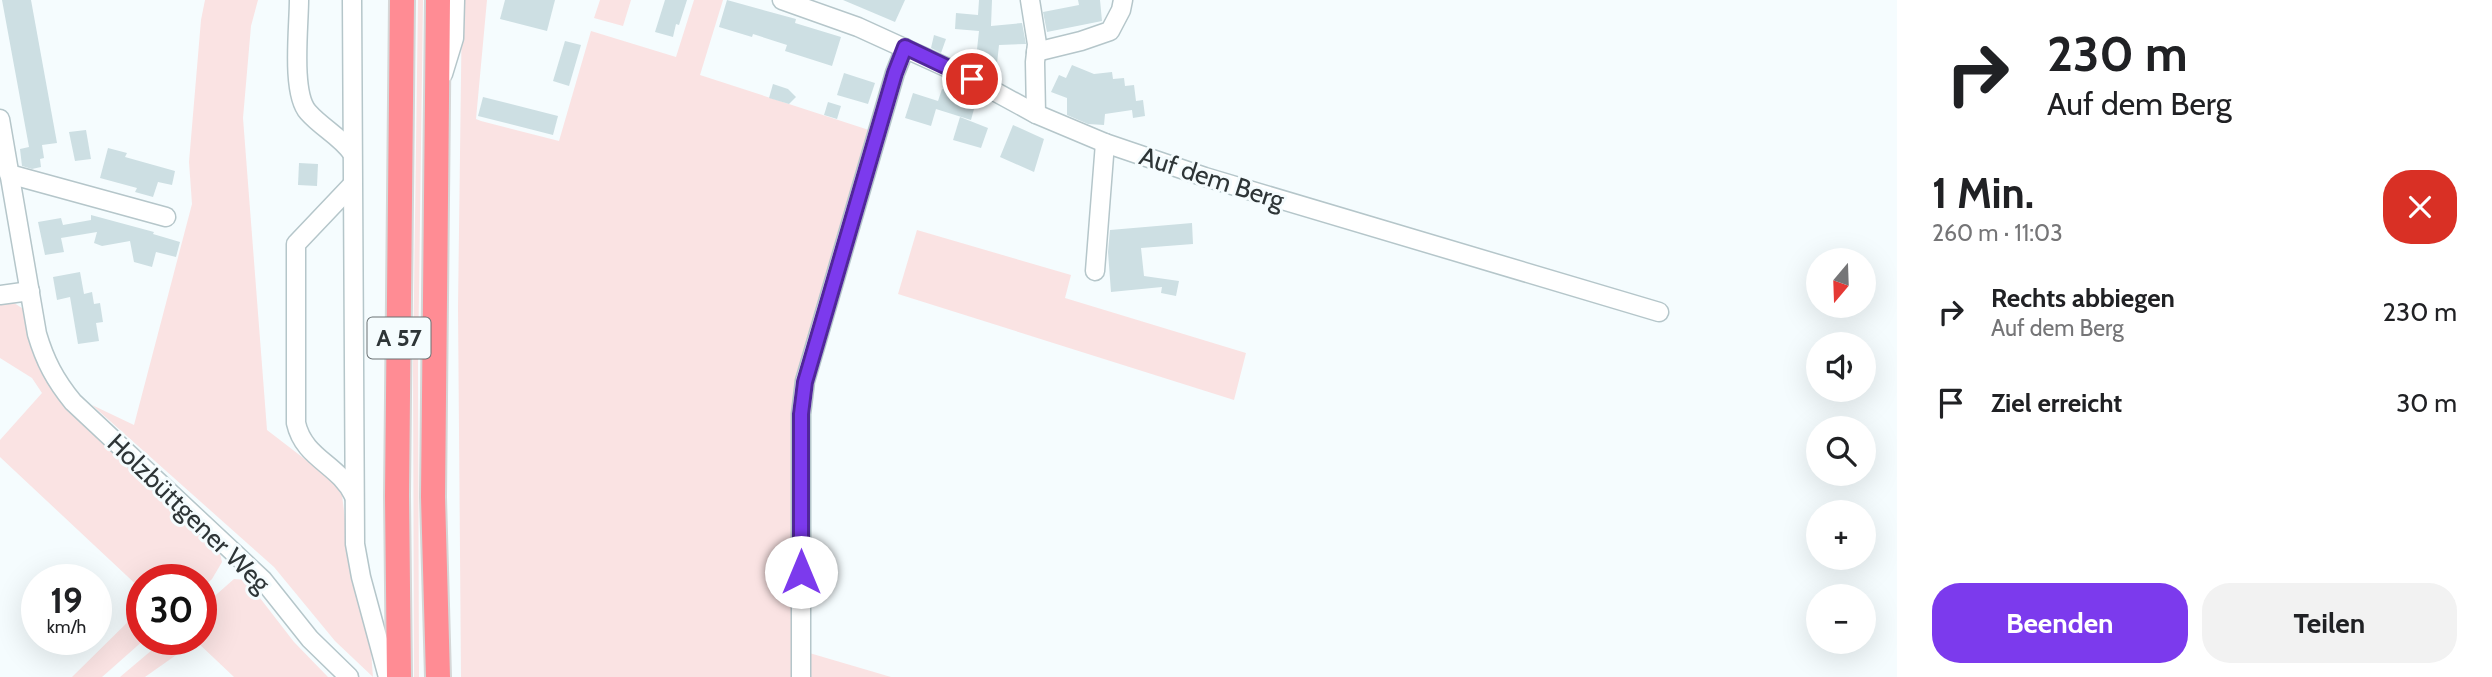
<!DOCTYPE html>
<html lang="de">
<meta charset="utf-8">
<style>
body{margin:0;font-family:Cabin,sans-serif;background:#f2f2f2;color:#202124;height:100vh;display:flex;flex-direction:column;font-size:26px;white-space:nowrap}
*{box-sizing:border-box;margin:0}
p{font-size:23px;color:#757577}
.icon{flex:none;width:38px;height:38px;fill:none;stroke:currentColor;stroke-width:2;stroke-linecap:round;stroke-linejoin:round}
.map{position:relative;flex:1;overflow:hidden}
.panel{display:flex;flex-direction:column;background:#fff;width:595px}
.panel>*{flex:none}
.banner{background:#fff;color:#202124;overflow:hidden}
.needle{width:46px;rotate:199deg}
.buttons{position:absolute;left:1806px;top:248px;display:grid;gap:14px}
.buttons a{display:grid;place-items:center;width:70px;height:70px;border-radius:50%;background:#fff;box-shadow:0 7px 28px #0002;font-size:35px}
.speed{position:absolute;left:21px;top:564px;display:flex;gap:14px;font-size:35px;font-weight:700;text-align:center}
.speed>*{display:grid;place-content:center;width:91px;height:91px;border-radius:50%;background:#fff;box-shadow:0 7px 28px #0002;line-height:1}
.speed small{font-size:18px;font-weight:400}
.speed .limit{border:10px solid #d22;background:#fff;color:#111}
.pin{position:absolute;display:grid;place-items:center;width:60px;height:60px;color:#fff;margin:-30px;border:4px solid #fff;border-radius:50%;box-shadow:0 2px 7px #0007}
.me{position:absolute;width:77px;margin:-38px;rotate:0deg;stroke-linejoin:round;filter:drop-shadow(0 0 5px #0008)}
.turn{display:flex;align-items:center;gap:24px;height:147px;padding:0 35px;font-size:32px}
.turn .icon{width:91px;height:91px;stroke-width:2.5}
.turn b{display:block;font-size:49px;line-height:60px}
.round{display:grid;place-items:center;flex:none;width:74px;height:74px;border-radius:28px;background:#f2f2f2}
.head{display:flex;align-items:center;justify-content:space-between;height:119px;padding:0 35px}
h1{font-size:42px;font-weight:700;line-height:52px}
.cta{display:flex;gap:14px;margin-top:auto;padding:14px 35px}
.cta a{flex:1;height:80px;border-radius:28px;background:#7c3aed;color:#fff;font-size:28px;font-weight:700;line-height:80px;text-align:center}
.cta a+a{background:#f2f2f2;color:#202124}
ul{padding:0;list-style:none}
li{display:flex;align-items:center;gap:21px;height:91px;padding:0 35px}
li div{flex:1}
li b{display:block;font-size:26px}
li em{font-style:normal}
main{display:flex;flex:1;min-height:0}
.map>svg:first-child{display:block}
</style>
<main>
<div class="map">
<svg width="1897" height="677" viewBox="0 0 1897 677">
<rect width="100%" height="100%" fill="#f5fcfe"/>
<g fill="#fae3e3">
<path d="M205 0H258L251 26 243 118 267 430 332 480 342 495 353 583 370 639 373 677 335 641 274 567 92 405 134 425 192 204 189 162 201 20Z"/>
<path d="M418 0H423L418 366 419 677H414L413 366Z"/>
<path d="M462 0H487L476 119 481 121 559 141 591 31 676 57 694 0H723L700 75 872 131 798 384 796 677H461L458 308Z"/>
<path d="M600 0H631L623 26 594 18Z"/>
<path d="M917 230 1071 275 1065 298 1246 353 1234 400 898 294Z"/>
<path d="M11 301 25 310C31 347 41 376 64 405L220 553 222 562 212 579 201 589V579H142V590L0 457V440L42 393 32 378 0 358V303Z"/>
<path d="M234 579 246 580 294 642 328 677H234L196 641 145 677H120L165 639H201V608Z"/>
<path d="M142 608V639H145L102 677H72Z"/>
<path d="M806 652 891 677H806Z"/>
</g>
<g fill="#cddfe3">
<path d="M2 0H31L57 143 42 145 44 158 40 159 41 167 32 169 22 166 20 149 29 147Z"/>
<path d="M505 0H555L547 31 500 19Z"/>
<path d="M665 0H687L679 25 676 24 673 37 655 32Z"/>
<path d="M727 0 796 19 795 23 841 37 832 66 785 51 787 45 753 34 752 37 719 27Z"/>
<path d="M843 0H905L895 22Z"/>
<path d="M979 0H992L991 26 1022 23 1026 44 999 45 996 73 983 72 975 68 979 31 955 29 956 13 978 15Z"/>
<path d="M1078 0H1100L1102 21 1047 32 1043 12 1079 5Z"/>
<path d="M934 35 946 39 941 53 931 48Z"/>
<path d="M565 41 581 45 569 86 553 81Z"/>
<path d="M1072 65 1094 74 1112 72 1113 79 1124 78 1125 86 1134 85 1136 101 1143 100 1145 116 1133 118 1132 110 1105 114 1104 125 1088 124 1067 115V98L1051 92 1059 75 1066 78Z"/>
<path d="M844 73 875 83 868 104 837 95Z"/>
<path d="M773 84 788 89 796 97 789 104 769 98Z"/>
<path d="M942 89 977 98 971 120 936 109 931 126 905 118 913 93 938 101Z"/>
<path d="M483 97 558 116 553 135 478 116Z"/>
<path d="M828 102 841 106 837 119 824 115Z"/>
<path d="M960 117 988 128 981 148 953 140Z"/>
<path d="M1013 125 1044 139 1034 172 1000 157Z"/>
<path d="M86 130 91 159 75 161 69 132Z"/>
<path d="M108 148 127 153 125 157 175 171 172 185 158 182 153 197 135 192 137 188 100 178Z"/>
<path d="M299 163 318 164 317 186 298 185Z"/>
<path d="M91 215 154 232 153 234 180 242 176 257 156 252 152 267 134 262 130 241 102 246 94 243 97 232 61 238 64 252 45 255 38 222 61 218 63 225 91 220Z"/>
<path d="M1192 223 1193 244 1141 248 1144 276 1179 281 1176 296 1161 293 1162 287 1111 292 1108 252 1110 230Z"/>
<path d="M80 272 84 294 92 292 94 304 100 303 103 322 96 323 99 341 78 344 70 297 57 300 53 277Z"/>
</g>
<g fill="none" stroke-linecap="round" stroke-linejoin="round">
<defs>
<g id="minor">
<path d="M299 0C299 27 291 93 308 112 322 128 340 136 352 153"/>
<path d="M352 0 355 544 361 577 388 677"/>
<path d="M782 0 858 27 972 79 1036 114 1105 143 1205 177 1659 312"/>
<path d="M1030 0 1037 44 1035 62 1036 114"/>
<path d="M1036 52 1081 41 1110 31 1121 10 1123 0"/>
<path d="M443 74 454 38 455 0"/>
<path d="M0 119 37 334C45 361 55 380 73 402L263 580 310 639 349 677"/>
<path d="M9 174 166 217"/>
<path d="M352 185 296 244V423C304 459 339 464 354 496"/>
<path d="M1095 271 1105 143"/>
<path d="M0 295 30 291"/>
<path d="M801 677V414L805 381 895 73 905 48"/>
</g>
<g id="highway">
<path d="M438 0 433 497 438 677"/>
<path d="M399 677 397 496 402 0"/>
</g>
</defs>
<use href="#minor" stroke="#b5c6ca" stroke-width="21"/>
<use href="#highway" stroke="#d5d7d7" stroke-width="28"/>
<use href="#minor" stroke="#fff" stroke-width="18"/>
<use href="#highway" stroke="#ff8c94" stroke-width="24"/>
</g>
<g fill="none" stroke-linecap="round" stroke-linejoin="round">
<defs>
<path id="route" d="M801 572V414L805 382 895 73 905 47 972 79"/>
</defs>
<use href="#route" stroke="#51269a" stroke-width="18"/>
<use href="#route" stroke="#7c3aed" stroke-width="12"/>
</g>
<g text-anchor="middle" stroke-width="6" stroke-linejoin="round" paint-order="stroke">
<rect fill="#f5fcfe" stroke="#6a7173" stroke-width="2" x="367.5" y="317.5" width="63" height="41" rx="5"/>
<g font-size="24" font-weight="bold" fill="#2e3537">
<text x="399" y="346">A 57</text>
</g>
<g font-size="26" fill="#2e3537" stroke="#f5fcfe">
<text transform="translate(1212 178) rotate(18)" y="9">Auf dem Berg</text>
<text transform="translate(189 513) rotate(44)" y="9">Holzbüttgener Weg</text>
</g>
</g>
</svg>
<div class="buttons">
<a><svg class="needle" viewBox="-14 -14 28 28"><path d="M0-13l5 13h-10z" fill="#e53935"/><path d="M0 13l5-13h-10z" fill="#757577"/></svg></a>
<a><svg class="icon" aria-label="sound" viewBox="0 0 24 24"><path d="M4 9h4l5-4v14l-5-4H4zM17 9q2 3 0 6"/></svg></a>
<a><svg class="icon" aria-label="search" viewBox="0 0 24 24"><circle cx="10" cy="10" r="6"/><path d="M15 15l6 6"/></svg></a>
<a>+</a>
<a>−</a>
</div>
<div class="speed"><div>19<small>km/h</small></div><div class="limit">30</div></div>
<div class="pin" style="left:972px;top:79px;background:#d93025"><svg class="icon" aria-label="arrive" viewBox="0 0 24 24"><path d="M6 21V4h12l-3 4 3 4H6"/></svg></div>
<svg class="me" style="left:801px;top:572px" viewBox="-20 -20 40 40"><circle r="19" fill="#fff"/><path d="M0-13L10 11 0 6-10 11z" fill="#7c3aed"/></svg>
</div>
<section class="panel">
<div class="banner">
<div class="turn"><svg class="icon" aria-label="right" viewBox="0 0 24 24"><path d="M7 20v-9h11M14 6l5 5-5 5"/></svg><div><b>230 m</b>Auf dem Berg</div></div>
</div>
<div class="head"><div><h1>1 Min.</h1><p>260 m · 11:03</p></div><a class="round" style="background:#d93025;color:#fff"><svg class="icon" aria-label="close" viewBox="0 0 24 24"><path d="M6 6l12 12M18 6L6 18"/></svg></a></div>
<ul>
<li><svg class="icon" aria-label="right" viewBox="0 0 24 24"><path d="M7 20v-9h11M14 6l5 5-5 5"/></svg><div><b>Rechts abbiegen</b><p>Auf dem Berg</p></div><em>230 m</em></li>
<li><svg class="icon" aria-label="arrive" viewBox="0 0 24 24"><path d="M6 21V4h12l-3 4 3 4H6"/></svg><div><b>Ziel erreicht</b></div><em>30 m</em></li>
</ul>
<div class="cta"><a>Beenden</a><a>Teilen</a></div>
</section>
</main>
